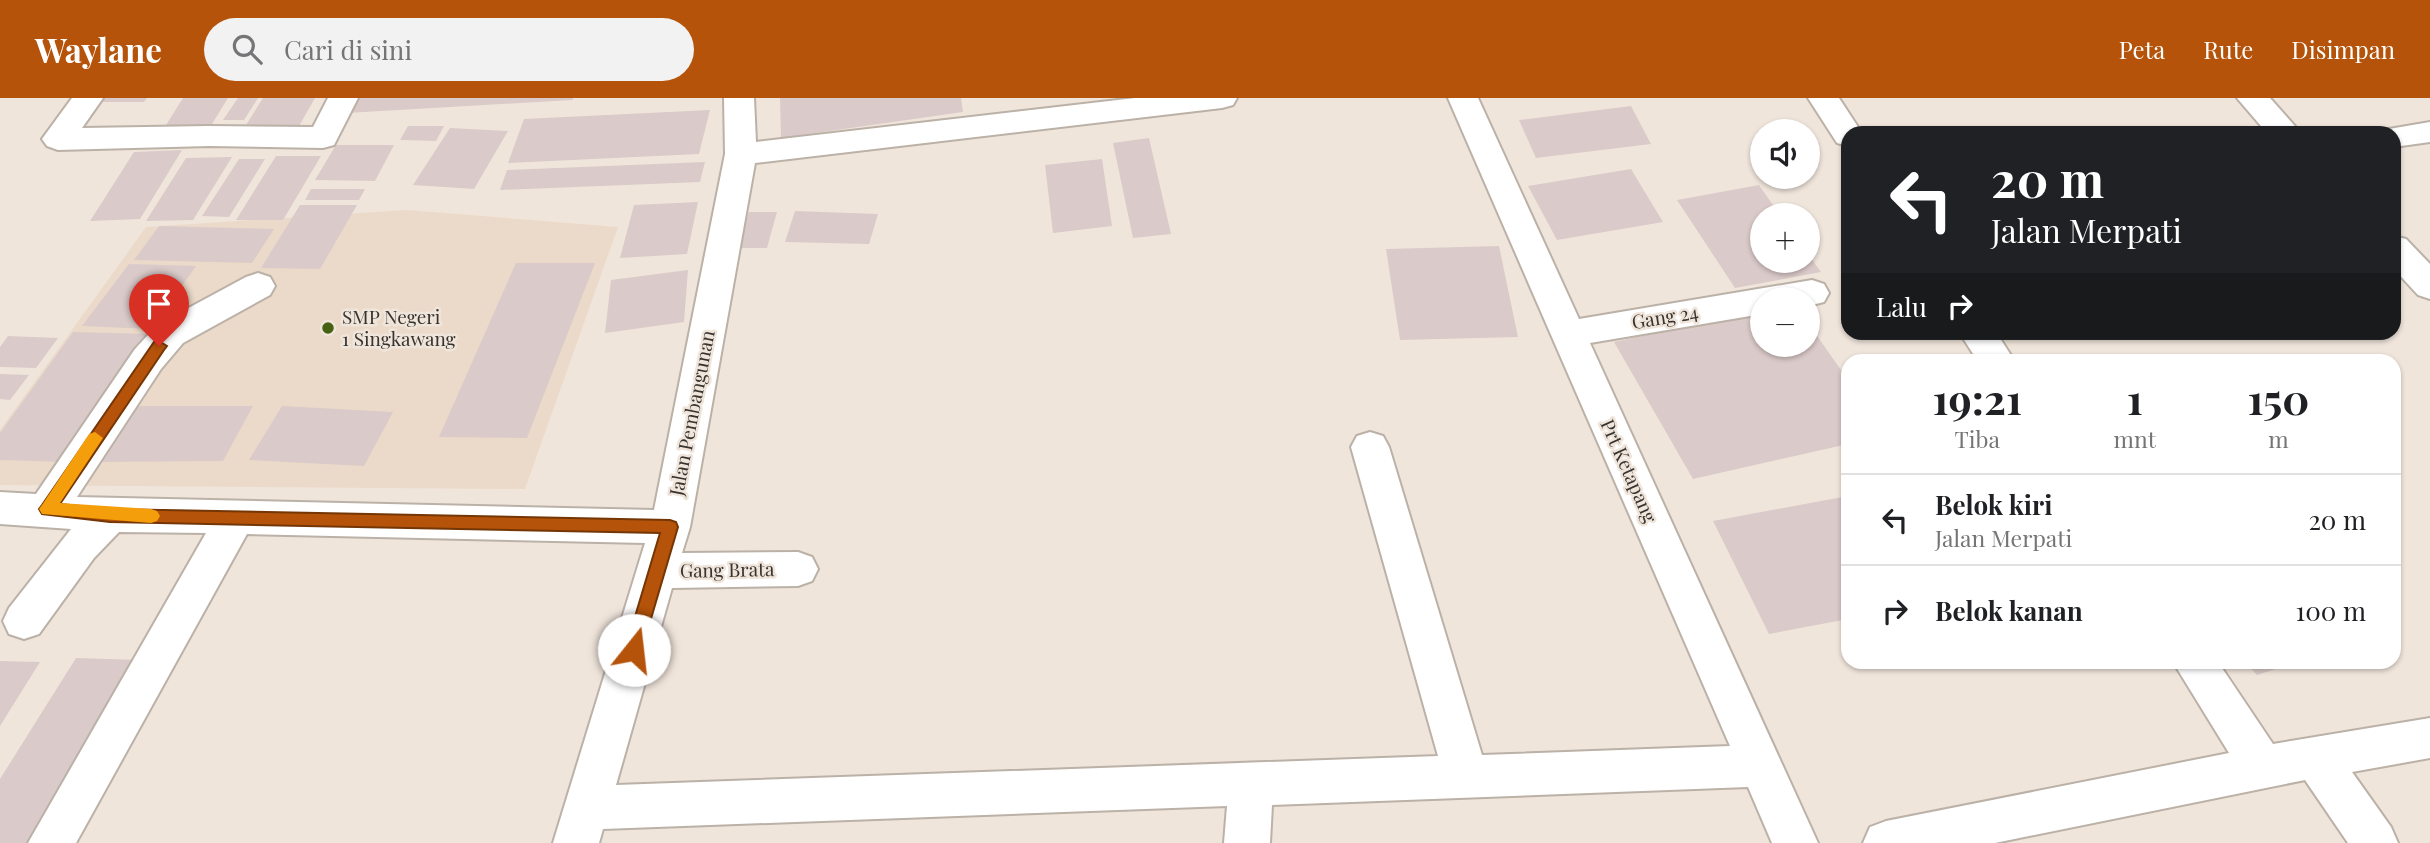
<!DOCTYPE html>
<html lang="id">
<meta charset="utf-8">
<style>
body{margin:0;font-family:"Playfair Display",serif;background:#f2f2f2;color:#202124;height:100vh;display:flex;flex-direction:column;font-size:26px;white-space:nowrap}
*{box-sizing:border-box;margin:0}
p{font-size:23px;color:#757577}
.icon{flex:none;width:38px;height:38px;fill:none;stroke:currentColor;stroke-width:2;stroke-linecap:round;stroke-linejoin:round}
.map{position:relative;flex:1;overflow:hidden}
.drawer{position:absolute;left:1841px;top:256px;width:560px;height:315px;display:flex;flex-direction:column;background:#fff;border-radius:21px;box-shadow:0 2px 5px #0004}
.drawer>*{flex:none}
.hud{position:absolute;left:1841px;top:28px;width:560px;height:214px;border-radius:21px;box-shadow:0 2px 5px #0004;background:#202124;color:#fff;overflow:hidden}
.buttons{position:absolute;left:1750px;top:21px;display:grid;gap:14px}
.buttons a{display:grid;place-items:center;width:70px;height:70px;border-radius:50%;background:#fff;box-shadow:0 2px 5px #0004;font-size:35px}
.pin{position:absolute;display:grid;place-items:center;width:60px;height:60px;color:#fff;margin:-72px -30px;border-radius:50% 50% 50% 0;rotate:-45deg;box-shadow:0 0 7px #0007}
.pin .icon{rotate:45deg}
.me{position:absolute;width:77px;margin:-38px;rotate:16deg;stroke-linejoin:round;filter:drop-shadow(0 0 5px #0008)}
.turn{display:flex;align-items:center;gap:24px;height:147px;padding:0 35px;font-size:32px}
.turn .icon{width:91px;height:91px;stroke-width:2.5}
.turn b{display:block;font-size:49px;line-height:60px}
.then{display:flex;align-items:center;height:66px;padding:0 35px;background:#0003;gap:14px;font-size:26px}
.eta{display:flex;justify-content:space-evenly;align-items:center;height:119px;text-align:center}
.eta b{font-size:42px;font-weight:700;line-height:49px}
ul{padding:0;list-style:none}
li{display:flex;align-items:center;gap:21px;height:91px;padding:0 35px;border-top:2px solid #e0e0e0}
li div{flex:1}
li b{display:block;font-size:26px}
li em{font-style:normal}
header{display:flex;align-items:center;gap:42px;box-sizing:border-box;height:98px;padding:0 35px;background:#b45309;color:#fff}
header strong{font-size:33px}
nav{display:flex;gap:38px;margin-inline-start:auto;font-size:24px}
.search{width:490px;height:63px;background:#f2f2f2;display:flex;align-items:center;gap:18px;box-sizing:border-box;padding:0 24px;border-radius:38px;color:#757577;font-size:26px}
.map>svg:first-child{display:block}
</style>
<header>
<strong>Waylane</strong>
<div class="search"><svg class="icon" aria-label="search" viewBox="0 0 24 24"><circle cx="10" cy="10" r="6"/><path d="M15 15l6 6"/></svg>Cari di sini</div>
<nav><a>Peta</a><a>Rute</a><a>Disimpan</a></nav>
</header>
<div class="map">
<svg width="2430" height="745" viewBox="0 0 2430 745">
<rect width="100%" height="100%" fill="#f0e5db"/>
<path fill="#ebdac9" d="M407 112 618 129 525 391 0 387V332L146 129Z"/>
<g fill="#dacac9">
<path d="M89 0H147L144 4H87Z"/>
<path d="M183 0H228L207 34 161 35Z"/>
<path d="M238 0H258L244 22H223Z"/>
<path d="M263 0H315L295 35H241Z"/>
<path d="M355 0H573V2L347 15Z"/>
<path d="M780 0H961L963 14 781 40Z"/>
<path d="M1631 8 1651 46 1536 60 1519 22Z"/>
<path d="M710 12 699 56 508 65 524 21Z"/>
<path d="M408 28H444L436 43 400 42Z"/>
<path d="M450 30 508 33 474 91 413 87Z"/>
<path d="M1149 40 1171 136 1133 140 1113 45Z"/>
<path d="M336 47H394L375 83 315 82Z"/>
<path d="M182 52 140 121 90 123 134 54Z"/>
<path d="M276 58H321L283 122H236Z"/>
<path d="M232 59 193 122 146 123 186 60Z"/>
<path d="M239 61H265L229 119 202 118Z"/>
<path d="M1102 61 1112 128 1053 135 1045 67Z"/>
<path d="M705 64 700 84 500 92 507 72Z"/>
<path d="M1631 71 1663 124 1557 142 1528 88Z"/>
<path d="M1759 87 1780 117H1762V163H1808V156L1821 174 1735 190 1677 102Z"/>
<path d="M311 91H365L359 102H305Z"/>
<path d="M698 104 687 156 620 160 634 107Z"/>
<path d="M300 107H357L320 171 261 170Z"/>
<path d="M795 113 878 116 869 146 785 144Z"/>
<path d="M749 114H777L767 150H737Z"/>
<path d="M159 128 274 131 252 165 134 162Z"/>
<path d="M1499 148 1518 239 1400 242 1386 151Z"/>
<path d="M516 165H595L527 340 439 339Z"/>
<path d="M129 166 196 168 151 231 82 228Z"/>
<path d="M688 172 684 224 605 235 611 182Z"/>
<path d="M1762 213V247H1808V225L1848 282V346L1693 381 1614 244Z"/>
<path d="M73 234 151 236 64 364 0 362V335Z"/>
<path d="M8 238 58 240 36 270 0 269V249Z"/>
<path d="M0 276 29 277 10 302 0 301Z"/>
<path d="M130 308H253L223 363 95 364Z"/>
<path d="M282 308 393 314 364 368 249 362Z"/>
<path d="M1848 398V521L1769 536 1713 423Z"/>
<path d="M76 560 141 562 34 745H0V681Z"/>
<path d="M0 563 40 564 0 628Z"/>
<path d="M2245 564H2297L2257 577Z"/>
</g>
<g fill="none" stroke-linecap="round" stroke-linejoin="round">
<defs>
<g id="minor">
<path d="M72 0H103L82 30 209 28 313 29 328 0H358L334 47 323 50 209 48 58 52 47 48 42 41Z"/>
<path d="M724 0H754L756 44 1135 0H1237L1233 7 1222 10 755 65 690 429 682 455 798 454 812 459 818 471 812 483 798 488 672 490 616 687 1438 658 1351 349 1357 338 1370 334 1383 338 1389 349 1482 657 1730 648 1448 0H1478L1579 221 1812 182 1824 186 1829 195 1824 204 1808 208V201H1762V216L1590 245 1818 745H1772L1748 689 1272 707 1270 745H1224L1227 708 603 731 599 745H553L645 445 247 436 76 745H28L206 435 119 434 94 460 39 536 24 541 9 536 3 523 9 510 71 431 0 426V394L36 396 135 251 157 227 246 179 258 175 270 179 275 188 270 197 183 245 161 271 77 399 654 412 725 56Z"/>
<path d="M1808 0H1839L1862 35H1848V48L1837 45Z"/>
<path d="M2237 0H2270L2301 35H2267Z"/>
<path d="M2430 24V44L2394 49V35H2381L2383 32Z"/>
<path d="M2394 138 2406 141 2430 166V201L2418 197 2394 171Z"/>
<path d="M1959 234H1996L2014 262H1977Z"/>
<path d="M2173 564H2218L2273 646 2430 620V660L2352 674 2391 729 2398 745H2348L2305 682 1995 745H1863L1870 729 1886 723 2229 655Z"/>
</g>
</defs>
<use href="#minor" stroke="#bbb1a7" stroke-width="4"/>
<use href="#minor" fill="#fff" fill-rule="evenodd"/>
</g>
<path fill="#b45309" stroke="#753606" stroke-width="2" d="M159 243 167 248 164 252 60 406 110 411 670 422 676 424 678 429 640 558 634 560 627 558 625 552 660 435 110 424 42 416 39 411 42 407 154 244Z"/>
<path fill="#f59e0b" d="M95 334 103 340 60 405 151 411 157 413 160 418 157 423 151 425 42 416 39 411 42 407 89 336Z"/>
<circle fill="#466113" stroke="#f0e5db" stroke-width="2.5" cx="328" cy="230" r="7"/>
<g text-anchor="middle" stroke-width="5" stroke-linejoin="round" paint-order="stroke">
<g font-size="19" fill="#37332f" stroke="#f0e5db" text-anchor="start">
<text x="342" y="226">SMP Negeri<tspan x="342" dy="22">1 Singkawang</tspan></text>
</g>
<g font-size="19" fill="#37332f" stroke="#f0e5db">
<text transform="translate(1665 219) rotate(-9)" y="7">Gang 24</text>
<text transform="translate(692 315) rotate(-79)" y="7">Jalan Pembangunan</text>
<text transform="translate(1629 373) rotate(66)" y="7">Prt Ketapang</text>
<text transform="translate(727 472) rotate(-1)" y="7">Gang Brata</text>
</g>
</g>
</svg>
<div class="buttons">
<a><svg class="icon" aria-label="sound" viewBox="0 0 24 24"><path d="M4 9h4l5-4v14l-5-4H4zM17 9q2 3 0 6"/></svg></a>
<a>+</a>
<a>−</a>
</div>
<div class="pin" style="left:159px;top:248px;background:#d93025"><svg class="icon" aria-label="arrive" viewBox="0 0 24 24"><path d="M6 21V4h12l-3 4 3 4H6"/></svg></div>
<svg class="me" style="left:634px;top:552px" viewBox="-20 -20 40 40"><circle r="19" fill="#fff"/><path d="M0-13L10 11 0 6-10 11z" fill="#b45309"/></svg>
<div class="hud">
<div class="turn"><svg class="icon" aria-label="left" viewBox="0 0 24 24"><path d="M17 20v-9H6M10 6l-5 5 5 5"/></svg><div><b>20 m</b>Jalan Merpati</div></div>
<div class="then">Lalu<svg class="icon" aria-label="right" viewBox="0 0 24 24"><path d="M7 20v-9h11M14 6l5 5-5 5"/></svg></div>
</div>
<section class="drawer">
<div class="eta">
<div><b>19:21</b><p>Tiba</p></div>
<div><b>1</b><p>mnt</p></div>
<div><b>150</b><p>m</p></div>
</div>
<ul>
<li><svg class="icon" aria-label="left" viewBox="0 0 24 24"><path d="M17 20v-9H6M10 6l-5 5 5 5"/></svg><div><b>Belok kiri</b><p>Jalan Merpati</p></div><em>20 m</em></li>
<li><svg class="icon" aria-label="right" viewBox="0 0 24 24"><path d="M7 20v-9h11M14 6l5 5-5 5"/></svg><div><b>Belok kanan</b></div><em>100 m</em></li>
</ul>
</section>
</div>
